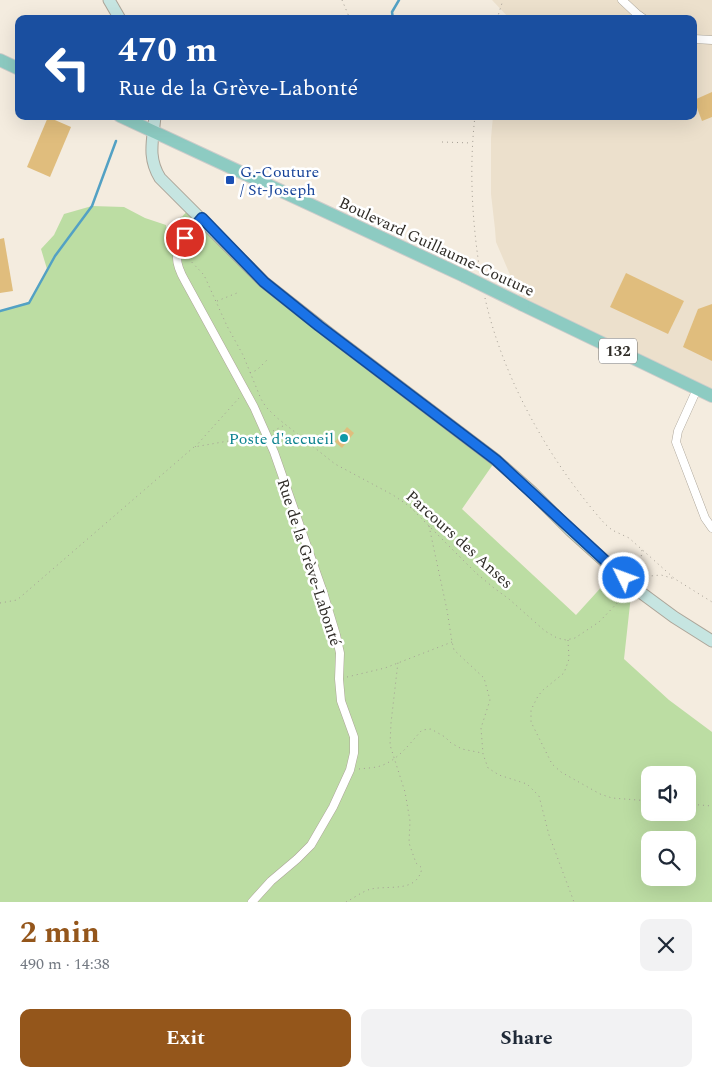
<!DOCTYPE html>
<meta charset="utf-8">
<style>
body{margin:0;font-family:Spectral,serif;background:#f2f2f3;color:#1f2937;height:100vh;display:flex;flex-direction:column;font-size:19px;white-space:nowrap}
*{box-sizing:border-box;margin:0}
p{font-size:16px;color:#747a83}
.icon{flex:none;width:28px;height:28px;fill:none;stroke:currentColor;stroke-width:2;stroke-linecap:round;stroke-linejoin:round}
.map{position:relative;height:902px;overflow:hidden}
.details{display:flex;flex-direction:column;background:#fff;flex:1}
.details>*{flex:none}
.guide{position:absolute;left:15px;top:15px;width:682px;height:105px;border-radius:10px;box-shadow:0 5px 20px #0002;background:#1a4fa0;color:#fff;overflow:hidden}
.controls{position:absolute;left:641px;top:766px;display:grid;gap:10px}
.controls a{display:grid;place-items:center;width:55px;height:55px;border-radius:10px;background:#fff;box-shadow:0 5px 20px #0002;font-size:25px}
.pin{position:absolute;display:grid;place-items:center;width:42px;height:42px;color:#fff;margin:-21px;border:2px solid #fff;border-radius:50%;box-shadow:0 1px 5px #0007}
.me{position:absolute;width:55px;margin:-28px;rotate:312deg;stroke-linejoin:round;filter:drop-shadow(0 0 4px #0008)}
.turn{display:flex;align-items:center;gap:18px;height:105px;padding:0 20px;font-size:22px}
.turn .icon{width:65px;height:65px;stroke-width:2.5}
.turn b{display:block;font-size:35px;line-height:42px}
.round{display:grid;place-items:center;flex:none;width:52px;height:52px;border-radius:10px;background:#f2f2f3}
.head{display:flex;align-items:center;justify-content:space-between;height:85px;padding:0 20px}
h1{font-size:30px;font-weight:700;line-height:38px;color:#94561b}
.button{display:flex;gap:10px;margin-top:auto;padding:10px 20px}
.button a{flex:1;height:58px;border-radius:10px;background:#94561b;color:#fff;font-size:20px;font-weight:700;line-height:58px;text-align:center}
.button a+a{background:#f2f2f3;color:#1f2937}
.map>svg:first-child{display:block}
</style>
<div class="map">
<svg width="712" height="902" viewBox="0 0 712 902">
<rect width="100%" height="100%" fill="#f4ecdf"/>
<path fill="#ece0cc" d="M492 0H712V396L523 305 496 242 495 229 491 194V138L493 116H694V19H510Z"/>
<path fill="#bcdda3" fill-rule="evenodd" d="M92 206 124 207 145 218 166 225 167 233 191 207 264 282 496 460 462 509 576 615 616 571 632 586 624 659 669 700 712 732V902H0V311L29 302 47 269 41 249 54 235 64 214ZM650 775H688V812H650ZM650 840H688V878H650Z"/>
<g fill="none" stroke-linecap="round" stroke-linejoin="round">
<g stroke="#53a1c4" stroke-width="2.5">
<path d="M393 19 392 12 399 0"/>
<path d="M0 311 29 303 55 256 92 206 116 141"/>
</g>
</g>
<g fill="#e0bd7d">
<path d="M712 92V117L702 121 694 100Z"/>
<path d="M48 117 71 127 50 177 27 167Z"/>
<path d="M4 238 13 291 0 293V239Z"/>
<path d="M626 273 684 301 668 334 610 307Z"/>
<path d="M712 304V361L683 347 698 309Z"/>
<path d="M347 427 354 433 342 448 335 442Z"/>
</g>
<g fill="none" stroke-linecap="round" stroke-linejoin="round">
<defs>
<g id="street">
<path d="M622 0 637 14 644 19"/>
<path d="M694 39 712 40"/>
<path d="M202 218C193 229 178 243 177 258 177 266 181 274 185 281L254 407 274 452 323 592 336 635 340 653 339 679 341 701 354 737V753L350 770 333 807 311 845 297 859 271 881 252 902"/>
<path d="M697 389 678 431 676 442 705 518 712 528"/>
</g>
<g id="secondary">
<path d="M109 0 120 19"/>
<path d="M155 116C153 140 147 157 160 178L264 282 330 334 496 460 531 491 571 531 632 586 674 617 712 641"/>
</g>
<g id="primary">
<path d="M0 60 19 69"/>
<path d="M120 116 464 276"/>
<path d="M523 305 712 396"/>
</g>
</defs>
<use href="#street" stroke="#aca599" stroke-width="9"/>
<use href="#secondary" stroke="#aca599" stroke-width="13"/>
<use href="#primary" stroke="#cdcccb" stroke-width="14"/>
<g stroke="#a49e94" stroke-width="1" stroke-dasharray="1 4" stroke-linecap="butt">
<path d="M342 0 350 19"/>
<path d="M497 19 503 0"/>
<path d="M464 116 473 118"/>
<path d="M475 116C469 168 472 220 480 272"/>
<path d="M442 142 472 143"/>
<path d="M173 243 169 237C172 228 176 222 182 216"/>
<path d="M185 255 204 275 227 326 243 355 261 399 266 407 276 417 335 464 393 495 409 506 476 573 494 588 509 599 545 631 557 638 566 640 575 638 599 622 626 594"/>
<path d="M485 298C503 379 550 462 605 524L612 530 629 538 675 579 712 602"/>
<path d="M217 301 237 293"/>
<path d="M250 373 257 370 267 360"/>
<path d="M273 431 285 425"/>
<path d="M195 447 239 398"/>
<path d="M429 526 447 610 452 642 454 650 484 678 490 700 481 728 483 754 488 768 499 775 527 784 539 796 549 835 574 902"/>
<path d="M639 576 642 550"/>
<path d="M638 579 639 577 661 575 675 579"/>
<path d="M0 603 17 600 194 447 257 436"/>
<path d="M568 640 569 659 564 673 543 690 538 696 531 710V722L552 764 561 772 600 794 612 798 650 801"/>
<path d="M347 677 385 668 452 642"/>
<path d="M359 769C367 768 376 768 383 765 400 758 410 743 422 730L431 729 445 737 451 743 462 749 482 753"/>
<path d="M688 804 712 806"/>
<path d="M346 902C354 898 363 891 371 889 391 885 417 893 422 868L416 863 409 843 410 821 405 792 390 745 391 723 398 662"/>
</g>
<use href="#street" stroke="#fff" stroke-width="8"/>
<use href="#secondary" stroke="#c6e5e1" stroke-width="11"/>
<use href="#primary" stroke="#8dcbc2" stroke-width="12"/>
<defs>
<path id="primary-bridge" d="M464 276 523 305"/>
</defs>
<use href="#primary-bridge" stroke="#cdcccb" stroke-width="14" stroke-linecap="butt"/>
<use href="#primary-bridge" stroke="#8dcbc2" stroke-width="12"/>
</g>
<g fill="none" stroke-linecap="round" stroke-linejoin="round">
<defs>
<path id="route" d="M185 238 202 218 264 282 319 326 496 460 624 578"/>
</defs>
<use href="#route" stroke="#114b97" stroke-width="12"/>
<use href="#route" stroke="#1a73e8" stroke-width="9"/>
</g>
<rect fill="#1a4fb4" stroke="#fff" stroke-width="2" x="225" y="175" width="10" height="10" rx="2.5"/>
<circle fill="#0f9aa8" stroke="#fff" stroke-width="2" cx="344" cy="438" r="5"/>
<g text-anchor="middle" stroke-width="5" stroke-linejoin="round" paint-order="stroke">
<rect fill="#fff" stroke="#6d6b68" stroke-width="1" x="599" y="338.5" width="38" height="25" rx="4"/>
<g font-size="15" font-weight="bold" fill="#2f2c27">
<text x="618" y="356">132</text>
</g>
<g font-size="16" fill="#164399" stroke="#fff" text-anchor="start">
<text x="240" y="177">G.-Couture<tspan x="240" dy="18">/ St-Joseph</tspan></text>
</g>
<g font-size="16" fill="#2f2c27" stroke="#fff">
<text transform="translate(437 246) rotate(25)" y="6">Boulevard Guillaume-Couture</text>
<text transform="translate(460 539) rotate(42)" y="6">Parcours des Anses</text>
<text transform="translate(310 562) rotate(72)" y="6">Rue de la Grève-Labonté</text>
</g>
<g font-size="16" fill="#0d838f" stroke="#fff" text-anchor="end">
<text x="334" y="444">Poste d'accueil</text>
</g>
</g>
</svg>
<div class="controls">
<a><svg class="icon" aria-label="sound" viewBox="0 0 24 24"><path d="M4 9h4l5-4v14l-5-4H4zM17 9q2 3 0 6"/></svg></a>
<a><svg class="icon" aria-label="search" viewBox="0 0 24 24"><circle cx="10" cy="10" r="6"/><path d="M15 15l6 6"/></svg></a>
</div>
<div class="pin" style="left:185px;top:238px;background:#d93025"><svg class="icon" aria-label="arrive" viewBox="0 0 24 24"><path d="M6 21V4h12l-3 4 3 4H6"/></svg></div>
<svg class="me" style="left:624px;top:578px" viewBox="-20 -20 40 40"><circle r="17" fill="#1a73e8" stroke="#fff" stroke-width="3"/><path d="M0-11L8 9 0 5-8 9z" fill="#fff"/></svg>
<div class="guide">
<div class="turn"><svg class="icon" aria-label="left" viewBox="0 0 24 24"><path d="M17 20v-9H6M10 6l-5 5 5 5"/></svg><div><b>470 m</b>Rue de la Grève-Labonté</div></div>
</div>
</div>
<section class="details">
<div class="head"><div><h1>2 min</h1><p>490 m · 14:38</p></div><a class="round"><svg class="icon" aria-label="close" viewBox="0 0 24 24"><path d="M6 6l12 12M18 6L6 18"/></svg></a></div>
<div class="button"><a>Exit</a><a>Share</a></div>
</section>
